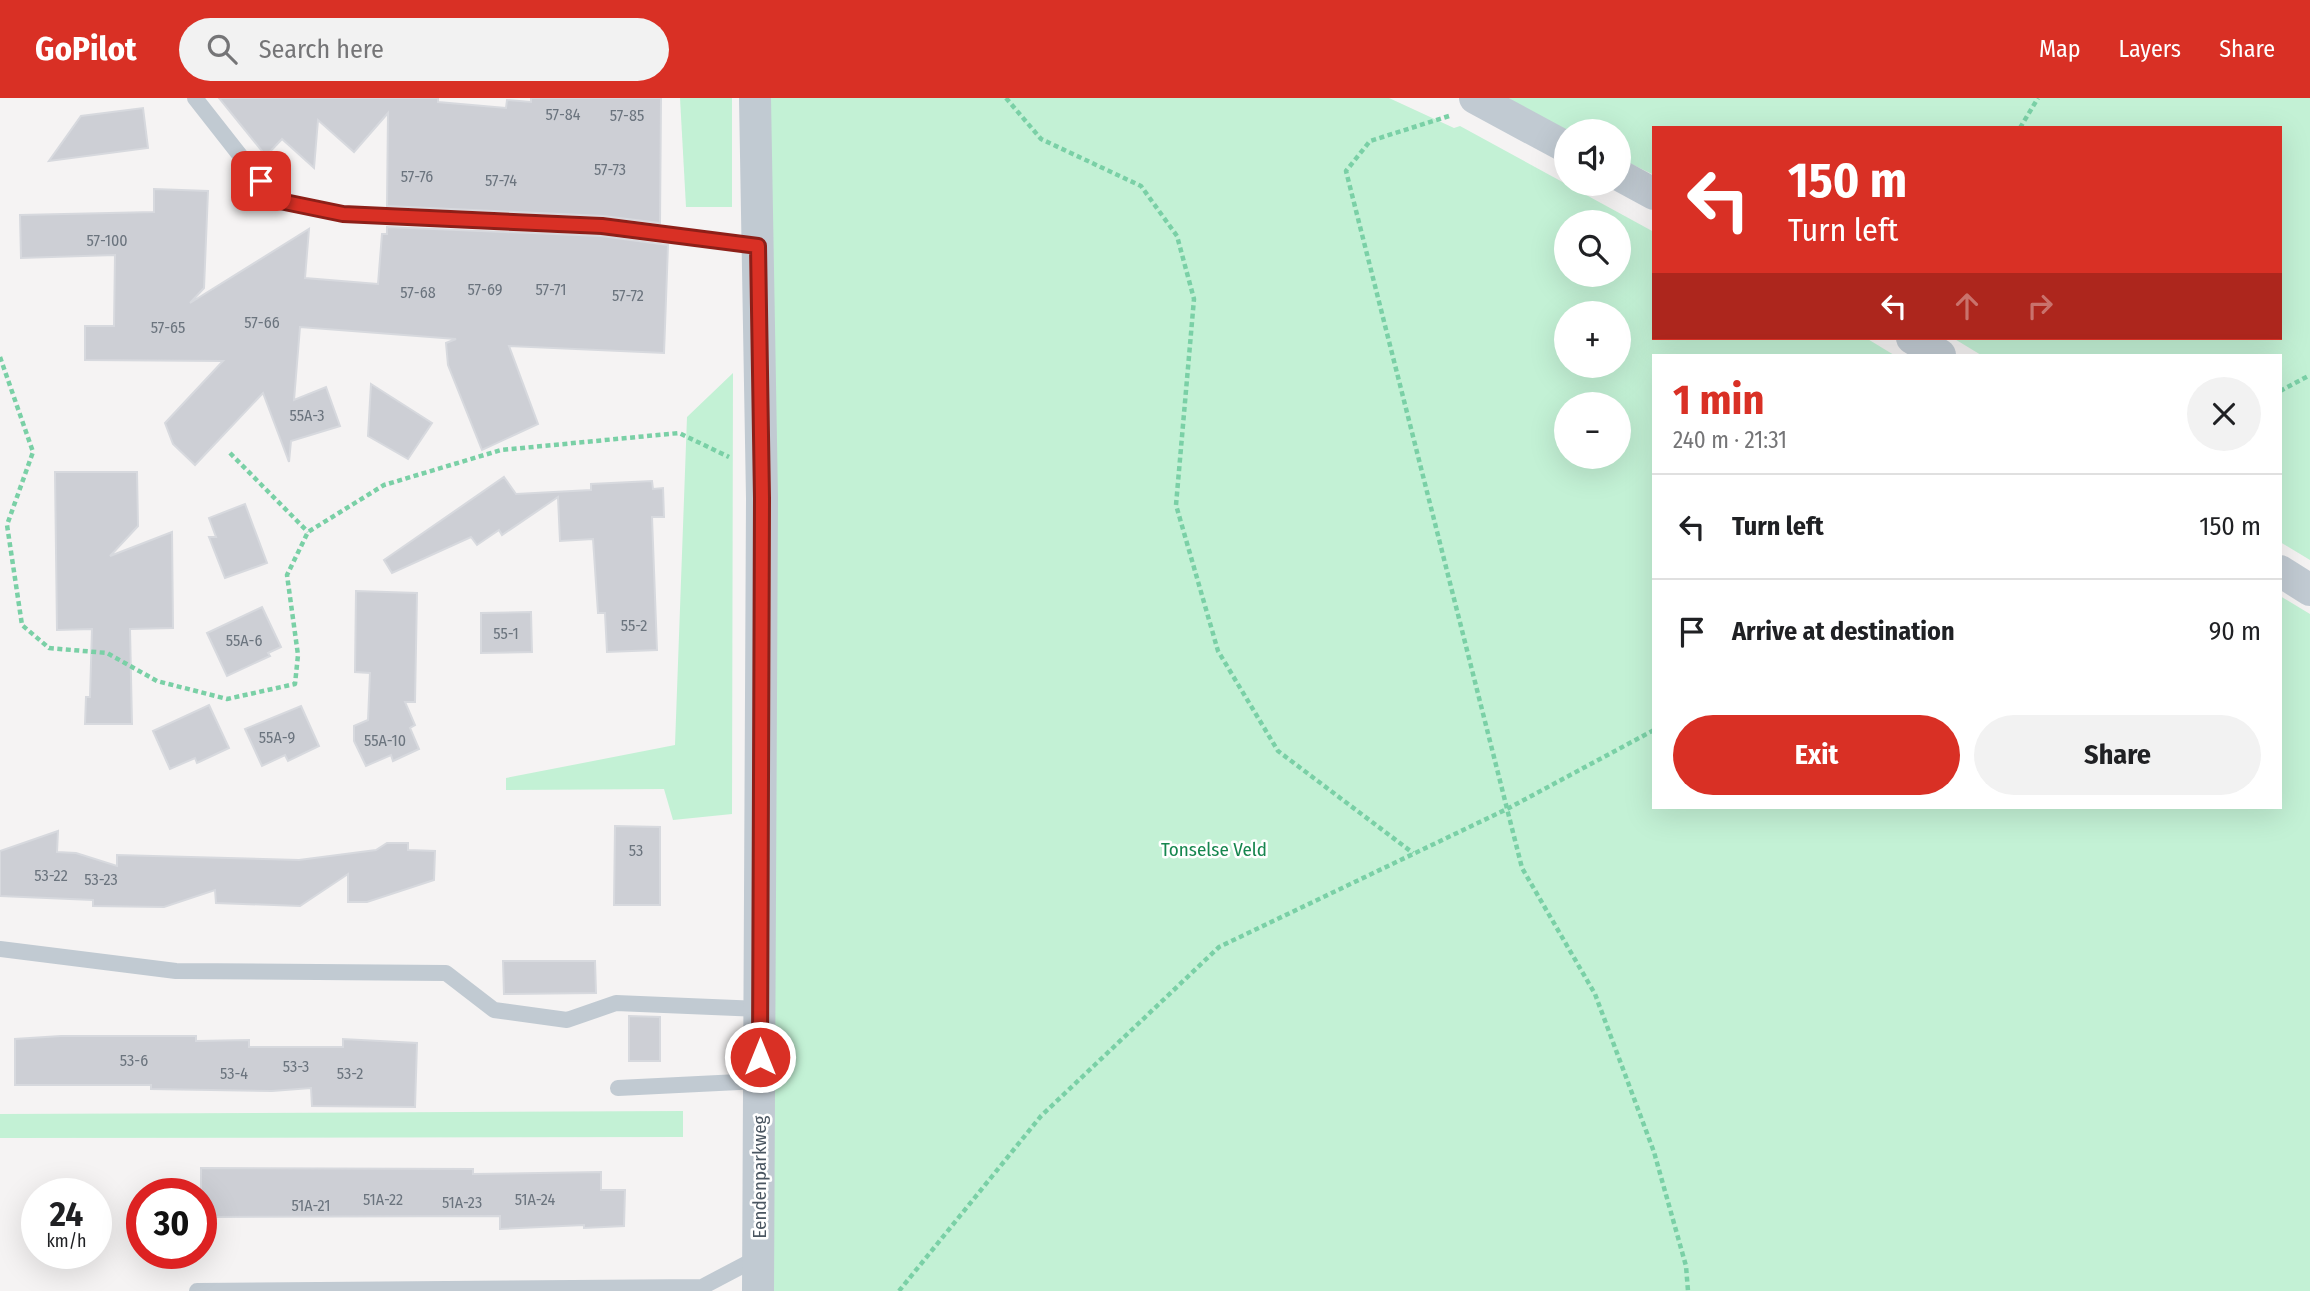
<!DOCTYPE html>
<meta charset="utf-8">
<style>
body{margin:0;font-family:"Fira Sans Condensed",sans-serif;background:#f2f2f2;color:#202124;height:100vh;display:flex;flex-direction:column;font-size:26px;white-space:nowrap}
*{box-sizing:border-box;margin:0}
p{font-size:23px;color:#757577}
.icon{flex:none;width:38px;height:38px;fill:none;stroke:currentColor;stroke-width:2;stroke-linecap:round;stroke-linejoin:round}
.map{position:relative;flex:1;overflow:hidden}
.sheet{position:absolute;left:1652px;top:256px;width:630px;height:455px;display:flex;flex-direction:column;background:#fff;border-radius:0px;box-shadow:0 7px 28px #0002}
.sheet>*{flex:none}
.guide{position:absolute;left:1652px;top:28px;width:630px;height:214px;border-radius:0px;box-shadow:0 7px 28px #0002;background:#d93025;color:#fff;overflow:hidden}
.tools{position:absolute;left:1554px;top:21px;display:grid;gap:14px}
.tools a{display:grid;place-items:center;width:77px;height:77px;border-radius:50%;background:#fff;box-shadow:0 7px 28px #0002;font-size:35px}
.speed{position:absolute;left:21px;top:1080px;display:flex;gap:14px;font-size:35px;font-weight:700;text-align:center}
.speed>*{display:grid;place-content:center;width:91px;height:91px;border-radius:50%;background:#fff;box-shadow:0 7px 28px #0002;line-height:1}
.speed small{font-size:18px;font-weight:400}
.speed .limit{border:10px solid #d22;background:#fff;color:#111}
.pin{position:absolute;display:grid;place-items:center;width:60px;height:60px;color:#fff;margin:-30px;border-radius:14px;box-shadow:0 4px 10px #0006}
.me{position:absolute;width:77px;margin:-38px;rotate:0deg;stroke-linejoin:round;filter:drop-shadow(0 0 5px #0008)}
.turn{display:flex;align-items:center;gap:24px;height:147px;padding:0 21px;font-size:32px}
.turn .icon{width:91px;height:91px;stroke-width:2.5}
.turn b{display:block;font-size:49px;line-height:60px}
.lanes{display:flex;align-items:center;height:66px;padding:0 21px;background:#0003;justify-content:center;gap:35px;direction:ltr}
.lanes .off{opacity:.35}
.round{display:grid;place-items:center;flex:none;width:74px;height:74px;border-radius:37px;background:#f2f2f2}
.head{display:flex;align-items:center;justify-content:space-between;height:119px;padding:0 21px}
h1{font-size:42px;font-weight:700;line-height:52px;color:#d93025}
.action{display:flex;gap:14px;margin-top:auto;padding:14px 21px}
.action a{flex:1;height:80px;border-radius:42px;background:#d93025;color:#fff;font-size:28px;font-weight:700;line-height:80px;text-align:center}
.action a+a{background:#f2f2f2;color:#202124}
ul{padding:0;list-style:none}
li{display:flex;align-items:center;gap:21px;height:105px;padding:0 21px;border-top:2px solid #e0e0e0}
li div{flex:1}
li b{display:block;font-size:26px}
li em{font-style:normal}
header{display:flex;align-items:center;gap:42px;box-sizing:border-box;height:98px;padding:0 35px;background:#d93025;color:#fff}
header strong{font-size:33px}
nav{display:flex;gap:38px;margin-inline-start:auto;font-size:24px}
.search{width:490px;height:63px;background:#f2f2f2;display:flex;align-items:center;gap:18px;box-sizing:border-box;padding:0 24px;border-radius:38px;color:#757577;font-size:26px}
.map>svg:first-child{display:block}
</style>
<header>
<strong>GoPilot</strong>
<div class="search"><svg class="icon" aria-label="search" viewBox="0 0 24 24"><circle cx="10" cy="10" r="6"/><path d="M15 15l6 6"/></svg>Search here</div>
<nav><a>Map</a><a>Layers</a><a>Share</a></nav>
</header>
<div class="map">
<svg width="2310" height="1193" viewBox="0 0 2310 1193">
<rect width="100%" height="100%" fill="#f5f3f3"/>
<g fill="#c3f1d5" fill-rule="evenodd">
<path d="M680 0H732V109H686Z"/>
<path d="M769 0H1389L1454 30 1460 28 1654 134V240H1866L1894 257H1654V709H2280V498L2310 516V1193H767ZM1566 124H1619V177H1566ZM1566 215H1619V268H1566ZM1566 306H1619V359H1566Z"/>
<path d="M1498 0H2310V462L2280 444V257H1981L1953 240H2280V30H1654V77L1619 60V33H1566Z"/>
<path d="M733 275 732 716 673 722 664 691 506 692V680L675 647 687 319Z"/>
<path d="M683 1013V1039L0 1040V1016Z"/>
</g>
<g fill="#cdcfd5" stroke="#d7d9de" stroke-width="2">
<path d="M219 0H438V4L506 10 507 2 531 4V0H661L660 125 603 118 387 108 388 15 354 54 318 22 314 70 282 41 266 58Z"/>
<path d="M143 10 148 50 49 63 81 18Z"/>
<path d="M154 91 208 93 204 190 190 205 309 131 305 180 378 186 382 136H387V129L601 138 668 147 664 255 509 248 538 326 482 352 448 267 446 245 456 241 300 229 294 302 326 289 340 328 291 343 289 364 263 295 195 367 173 346 165 325 223 263 85 262V228H114L115 157 21 160 20 117 154 114Z"/>
<path d="M371 286 432 325 408 361 368 338Z"/>
<path d="M55 374H137L138 428 110 458 172 434 173 530 130 531 132 626H85L86 599H90L92 531 57 532Z"/>
<path d="M504 379 516 396 591 392V386L652 383 653 391 663 390 664 419H652L657 552 607 554 605 515H598L593 441 560 443 558 399 502 437 499 432 477 447 471 439 392 475 384 462Z"/>
<path d="M245 406 267 465 225 480 209 439H216L209 420Z"/>
<path d="M356 493 417 495 415 604H405L415 627 410 630 419 651 393 663 391 657 366 668 354 643V628L368 622 370 575 355 574Z"/>
<path d="M262 509 281 549 268 555 270 558 227 578 207 535Z"/>
<path d="M531 514 532 554 481 555V515Z"/>
<path d="M209 607 229 650 197 665 195 660 170 671 153 633Z"/>
<path d="M301 608 319 648 288 663 285 657 262 668 245 631Z"/>
<path d="M615 728 660 729V807H614Z"/>
<path d="M58 733 57 754 76 755 117 768V757L299 762 376 752 387 745H408V752L435 753 434 782 367 804H348V776L300 808 216 805 215 792 164 809 93 808V802L0 798V753Z"/>
<path d="M503 863H595L596 895 504 896Z"/>
<path d="M629 918 660 919V963H629Z"/>
<path d="M61 938H196V943L249 942V949H343V941L417 945 415 1009 312 1008 311 990 272 993 151 991V987H15V941Z"/>
<path d="M201 1070 473 1071V1076L601 1074V1092H625L624 1128 584 1130V1127L500 1131V1118L206 1119V1110H201Z"/>
</g>
<g fill="none" stroke-linecap="round" stroke-linejoin="round">
<g stroke="#7ad0a6" stroke-width="4.5" stroke-dasharray="5 3.5" stroke-linecap="butt">
<path d="M1006 0 1041 41 1141 88 1177 138 1194 201 1176 407 1218 553 1278 653 1413 755"/>
<path d="M1449 18 1370 43 1346 73 1522 770 1595 896 1654 1054 1686 1168 1688 1193"/>
<path d="M2020 30 2038 0"/>
<path d="M0 259 33 354 7 427 22 527 49 550 107 555 157 583 227 601 295 586 298 557 287 477 308 434 384 387 501 352 679 335 729 359"/>
<path d="M2280 293 2310 277"/>
<path d="M230 355 308 434"/>
<path d="M899 1193 1041 1018 1219 849 1507 711 1654 632"/>
</g>
<g stroke="#c1cad2" stroke-width="16">
<path d="M195 0 275 102 343 116 602 128 758 148"/>
<path d="M0 851 176 873 446 875 494 912 567 922 616 905 760 911"/>
<path d="M618 990 759 983"/>
<path d="M197 1193 702 1189 759 1159"/>
</g>
<g stroke="#c1cad2" stroke-width="32">
<path d="M755 0 762 400 758 1193"/>
<path d="M1475 0 1566 49"/>
<path d="M1619 77 1654 96"/>
<path d="M1912 240 1940 257"/>
<path d="M2280 473 2310 492"/>
</g>
</g>
<g fill="none" stroke-linecap="round" stroke-linejoin="round">
<defs>
<path id="route" d="M261 83 275 102 343 116 602 128 758 148 762 400 760 959"/>
</defs>
<use href="#route" stroke="#8d1f18" stroke-width="18"/>
<use href="#route" stroke="#d93025" stroke-width="12"/>
</g>
<g text-anchor="middle" stroke-width="5" stroke-linejoin="round" paint-order="stroke">
<g font-size="16" fill="#6b747e">
<text x="563" y="22">57-84</text>
<text x="627" y="23">57-85</text>
<text x="610" y="77">57-73</text>
<text x="417" y="84">57-76</text>
<text x="501" y="88">57-74</text>
<text x="107" y="148">57-100</text>
<text x="485" y="197">57-69</text>
<text x="551" y="197">57-71</text>
<text x="418" y="200">57-68</text>
<text x="628" y="203">57-72</text>
<text x="262" y="230">57-66</text>
<text x="168" y="235">57-65</text>
<text x="307" y="323">55A-3</text>
<text x="634" y="533">55-2</text>
<text x="506" y="541">55-1</text>
<text x="244" y="548">55A-6</text>
<text x="277" y="645">55A-9</text>
<text x="385" y="648">55A-10</text>
<text x="636" y="758">53</text>
<text x="51" y="783">53-22</text>
<text x="101" y="787">53-23</text>
<text x="134" y="968">53-6</text>
<text x="296" y="974">53-3</text>
<text x="234" y="981">53-4</text>
<text x="350" y="981">53-2</text>
<text x="383" y="1107">51A-22</text>
<text x="535" y="1107">51A-24</text>
<text x="462" y="1110">51A-23</text>
<text x="311" y="1113">51A-21</text>
</g>
<g font-size="19" fill="#17864f" stroke="#fff">
<text x="1214" y="758">Tonselse Veld</text>
</g>
<g font-size="19" fill="#4a5661" stroke="#fff">
<text transform="translate(759 1079) rotate(-90)" y="7">Eendenparkweg</text>
</g>
</g>
</svg>
<div class="tools">
<a><svg class="icon" aria-label="sound" viewBox="0 0 24 24"><path d="M4 9h4l5-4v14l-5-4H4zM17 9q2 3 0 6"/></svg></a>
<a><svg class="icon" aria-label="search" viewBox="0 0 24 24"><circle cx="10" cy="10" r="6"/><path d="M15 15l6 6"/></svg></a>
<a>+</a>
<a>−</a>
</div>
<div class="speed"><div>24<small>km/h</small></div><div class="limit">30</div></div>
<div class="pin" style="left:261px;top:83px;background:#d93025"><svg class="icon" aria-label="arrive" viewBox="0 0 24 24"><path d="M6 21V4h12l-3 4 3 4H6"/></svg></div>
<svg class="me" style="left:760px;top:959px" viewBox="-20 -20 40 40"><circle r="17" fill="#d93025" stroke="#fff" stroke-width="3"/><path d="M0-11L8 9 0 5-8 9z" fill="#fff"/></svg>
<div class="guide">
<div class="turn"><svg class="icon" aria-label="left" viewBox="0 0 24 24"><path d="M17 20v-9H6M10 6l-5 5 5 5"/></svg><div><b>150 m</b>Turn left</div></div>
<div class="lanes"><svg class="icon" aria-label="left" viewBox="0 0 24 24"><path d="M17 20v-9H6M10 6l-5 5 5 5"/></svg><svg class="icon off" aria-label="ahead" viewBox="0 0 24 24"><path d="M12 20V5M6 11l6-6 6 6"/></svg><svg class="icon off" aria-label="right" viewBox="0 0 24 24"><path d="M7 20v-9h11M14 6l5 5-5 5"/></svg></div>
</div>
<section class="sheet">
<div class="head"><div><h1>1 min</h1><p>240 m · 21:31</p></div><a class="round"><svg class="icon" aria-label="close" viewBox="0 0 24 24"><path d="M6 6l12 12M18 6L6 18"/></svg></a></div>
<ul>
<li><svg class="icon" aria-label="left" viewBox="0 0 24 24"><path d="M17 20v-9H6M10 6l-5 5 5 5"/></svg><div><b>Turn left</b></div><em>150 m</em></li>
<li><svg class="icon" aria-label="arrive" viewBox="0 0 24 24"><path d="M6 21V4h12l-3 4 3 4H6"/></svg><div><b>Arrive at destination</b></div><em>90 m</em></li>
</ul>
<div class="action"><a>Exit</a><a>Share</a></div>
</section>
</div>
